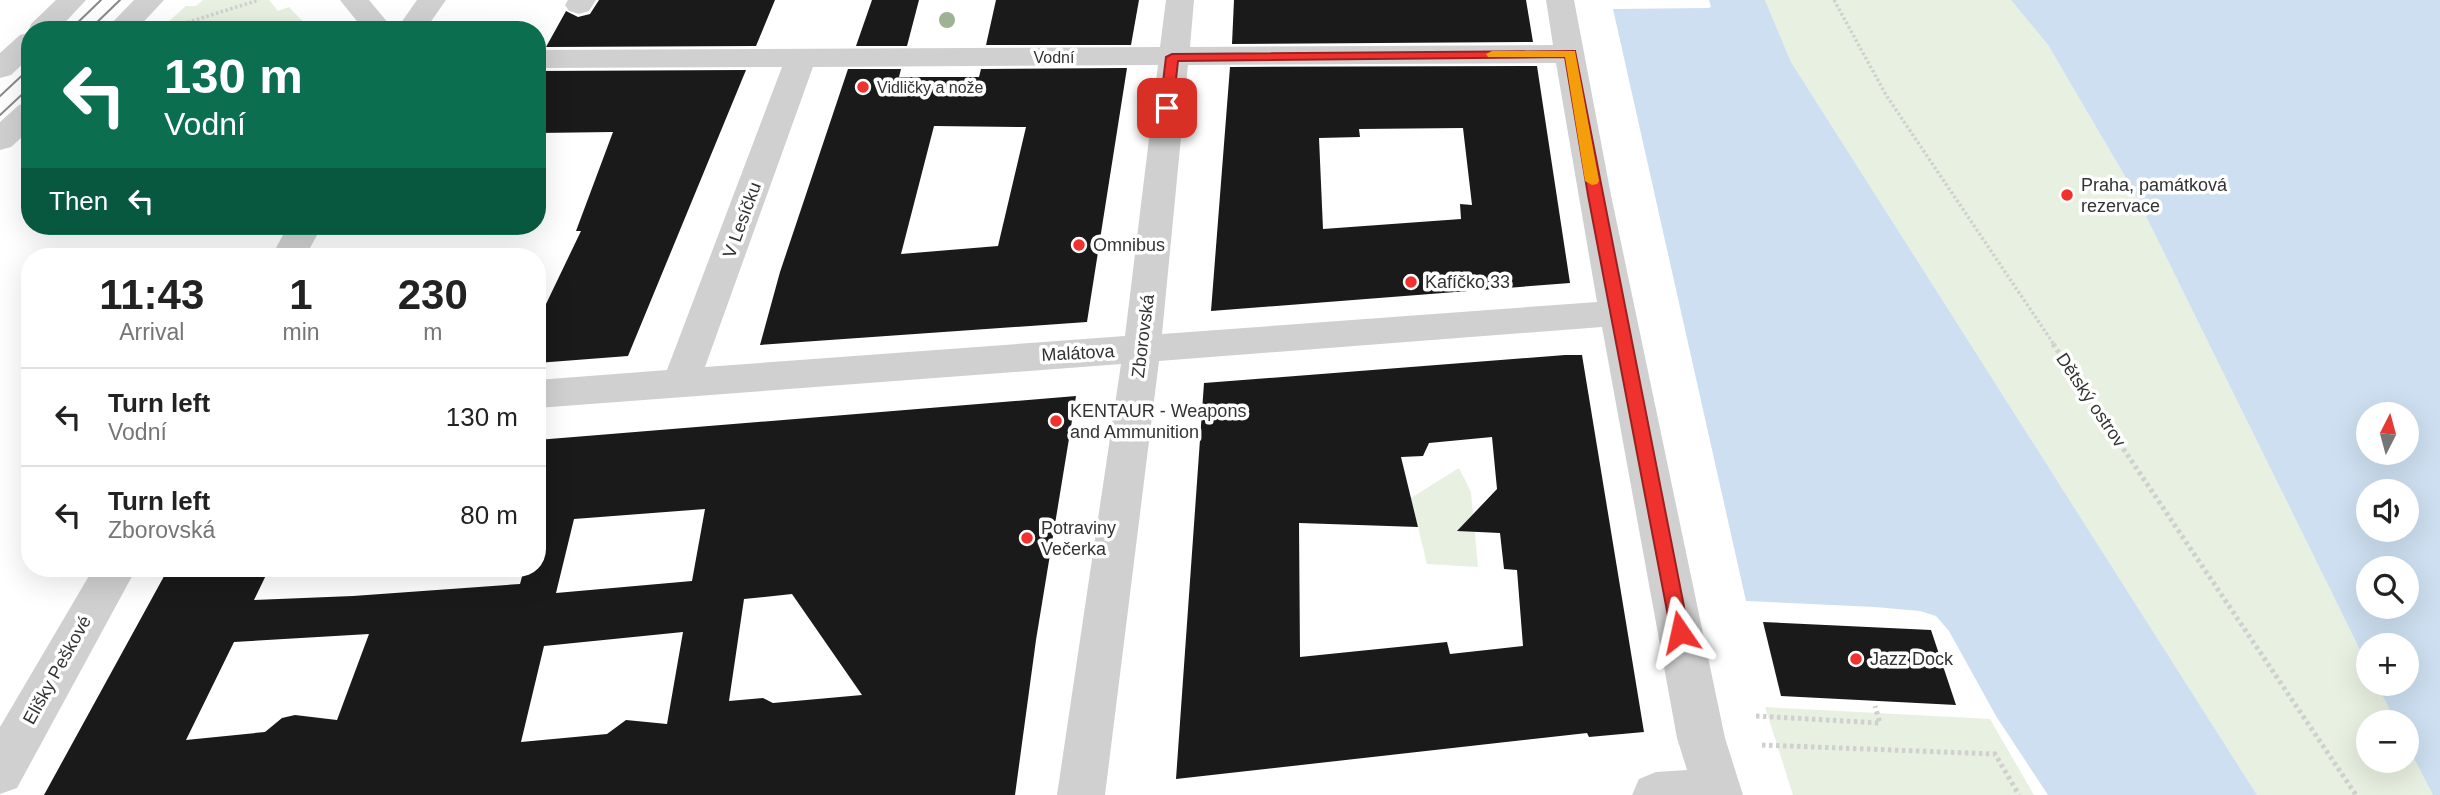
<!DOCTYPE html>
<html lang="en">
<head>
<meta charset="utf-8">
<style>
	:root { --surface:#fff; --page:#f6f6f6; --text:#222; --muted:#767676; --line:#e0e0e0 }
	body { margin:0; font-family:Arial,sans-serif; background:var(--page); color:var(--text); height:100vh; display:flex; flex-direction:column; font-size:26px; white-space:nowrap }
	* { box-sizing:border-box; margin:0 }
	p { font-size:23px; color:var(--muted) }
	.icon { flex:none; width:38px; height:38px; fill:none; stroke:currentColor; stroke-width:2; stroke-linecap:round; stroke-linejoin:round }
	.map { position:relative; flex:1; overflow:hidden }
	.panel { position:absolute; left:21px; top:248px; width:525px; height:329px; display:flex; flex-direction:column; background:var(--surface); border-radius:28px; box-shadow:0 7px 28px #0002 }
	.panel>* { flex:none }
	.banner { position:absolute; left:21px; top:21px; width:525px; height:214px; border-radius:28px; box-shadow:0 7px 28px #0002; background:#0b6e4f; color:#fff; overflow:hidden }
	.needle { width:46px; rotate:6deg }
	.buttons { position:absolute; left:2356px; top:402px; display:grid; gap:14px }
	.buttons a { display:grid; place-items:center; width:63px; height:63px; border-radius:50%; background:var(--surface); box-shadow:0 7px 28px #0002; font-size:35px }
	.pin { position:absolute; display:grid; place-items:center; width:60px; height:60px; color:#fff; margin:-30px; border-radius:14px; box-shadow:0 4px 10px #0006 }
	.me { position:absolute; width:77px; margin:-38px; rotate:349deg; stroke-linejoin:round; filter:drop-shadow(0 0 5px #0008) }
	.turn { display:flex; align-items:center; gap:24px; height:147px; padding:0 28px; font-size:32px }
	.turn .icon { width:91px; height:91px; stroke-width:2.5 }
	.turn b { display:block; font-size:49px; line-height:60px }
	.then { display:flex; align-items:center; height:66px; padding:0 28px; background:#0003; gap:14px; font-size:26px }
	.eta { display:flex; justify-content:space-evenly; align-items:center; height:119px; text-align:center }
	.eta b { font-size:42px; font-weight:700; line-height:49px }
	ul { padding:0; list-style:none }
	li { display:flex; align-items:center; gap:21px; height:98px; padding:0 28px; border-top:2px solid var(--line) }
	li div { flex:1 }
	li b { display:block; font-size:26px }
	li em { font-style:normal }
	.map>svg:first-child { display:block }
	.green { fill:#e8f0e1 }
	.water { fill:#cddff0; fill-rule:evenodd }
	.building { fill:#1a1a1a; fill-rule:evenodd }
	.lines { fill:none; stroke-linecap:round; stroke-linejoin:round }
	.path-far1 { stroke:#d0d0d0; stroke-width:3.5; stroke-dasharray:2.5 2.5; stroke-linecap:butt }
	.path { stroke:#d0d0d0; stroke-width:5; stroke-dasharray:3.5 3.5; stroke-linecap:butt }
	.minor { fill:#d0d0d0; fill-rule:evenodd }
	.tram { stroke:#888; stroke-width:2 }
	.tree { fill:#9fb294 }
	.route { fill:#f0322f; stroke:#9c201f; stroke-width:2 }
	.slow { fill:#f59e0b }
	.poi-dot { fill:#f0322f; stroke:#fff; stroke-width:2.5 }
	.labels { text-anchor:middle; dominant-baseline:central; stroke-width:7; stroke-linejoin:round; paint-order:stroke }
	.far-street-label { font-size:16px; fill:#333; stroke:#fff }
	.far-poi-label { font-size:16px; fill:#333; stroke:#fff; text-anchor:start }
	.poi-label { font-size:18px; fill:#333; stroke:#fff; text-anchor:start }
	.street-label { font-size:18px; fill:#333; stroke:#fff }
</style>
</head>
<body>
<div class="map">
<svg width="2440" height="795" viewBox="0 0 2440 795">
	<rect width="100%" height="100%" fill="#fff"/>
	<g class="green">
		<path d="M203 0H269L278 11 289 7 311 30H159L186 6H196Z"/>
		<path d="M1765 0H2011L2048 45 2133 190 2368 666V684H2377L2396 723H2368V761H2406V743L2433 795H2257L1791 62Z"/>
		<path d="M1459 468 1471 492 1478 567 1427 564 1411 498Z"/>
		<path d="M1765 707 1990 719 2034 795H1793Z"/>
	</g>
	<g class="water">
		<path d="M1709 0H1765L1791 62 2257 795H2048L1996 716 1949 631 1936 616 1920 611 1875 607 1746 601 1613 9 1708 8 1711 7Z"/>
		<path d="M2011 0H2440V795H2433L2406 743V723H2396L2377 684H2406V646H2368V666L2133 190 2048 45ZM2368 415H2406V453H2368ZM2368 492H2406V530H2368ZM2368 569H2406V607H2368Z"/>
	</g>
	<g class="building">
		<path d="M599 0H775L756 46 546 47 566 11 578 17 590 14Z"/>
		<path d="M872 0H919L907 46H856Z"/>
		<path d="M996 0H1139L1131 45H986Z"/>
		<path d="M1234 0H1526L1533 42 1232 44Z"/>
		<path d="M1537 66 1570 283 1211 311 1230 67ZM1463 128 1472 205 1460 204 1461 219 1323 229 1319 138 1360 137 1359 129Z"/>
		<path d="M1127 68 1087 322 760 345 780 272 848 69H901L899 77H979L981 69ZM934 126 1026 127 998 246 901 254Z"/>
		<path d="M746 70 628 356 537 363V304H546L581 231H576L613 132 537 133V71Z"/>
		<path d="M1565 355H1582L1644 732 1589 737 1587 733 1176 779 1204 383ZM1492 437 1497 489 1457 531 1500 533 1504 569 1517 570 1523 646 1450 654 1447 642 1300 657 1299 523 1418 527 1401 457 1423 456 1429 443Z"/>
		<path d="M1076 396 1036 640 1015 795H44L168 569H269L254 600 353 596 520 584 524 569H537V440ZM705 509 692 581 556 593 574 519ZM792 594 862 695 773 703 763 698 729 701 744 599ZM683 632 667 724 626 720 607 734 521 742 544 646ZM369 634 337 720 295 715 282 718 265 732 186 740 234 642Z"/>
		<path d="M1763 622 1931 630 1956 705 1781 696Z"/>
	</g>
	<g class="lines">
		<g class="path-far1">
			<path d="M1834 0 1886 95 2055 346"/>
			<path d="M173 27 259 0"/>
		</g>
		<g class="path">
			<path d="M2053 344 2356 795"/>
			<path d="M1756 716 1880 723 1875 706"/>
			<path d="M1762 745 1995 754 2019 795"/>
		</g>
		<g class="minor">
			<path d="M56 0H86L58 30H30V57L11 75 0 78V53L20 35 28 33 31 24Z"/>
			<path d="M134 0H164L136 30H105Z"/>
			<path d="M340 0H369L394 30H364Z"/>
			<path d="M417 0H446L425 30H396Z"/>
			<path d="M568 0H596L589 11 579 14 569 11 565 5Z"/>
			<path d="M1166 0H1194L1190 47 1553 45 1546 0H1574L1611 195 1725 738 1743 795H1632L1639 779 1656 772 1687 770 1677 738 1602 327 1159 361 1105 795H1057L1121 364 537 408V380L667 370 782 67 537 68V50L1160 47ZM1556 63 1597 302 1162 334 1188 65ZM1158 65 1125 336 705 367 813 67Z"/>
			<path d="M30 102V130L11 147 0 150V122L19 105Z"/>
			<path d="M288 226H322L305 257H271Z"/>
			<path d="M93 569H136L17 788 0 794V727Z"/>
		</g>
		<g class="tram">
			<path d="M70 30 101 0"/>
			<path d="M89 30 120 0"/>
			<path d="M0 96 30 68"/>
			<path d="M0 115 30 87"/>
		</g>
	</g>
	<circle class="tree" cx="947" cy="20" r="8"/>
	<path class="route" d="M1575 51 1689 632 1687 637H1674L1671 632 1588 195 1565 57 1178 61 1173 108 1167 112 1160 108 1166 57 1172 54Z"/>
	<path class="slow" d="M1492 51H1575L1599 181 1597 184 1592 185 1585 181 1565 57H1488L1486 54Z"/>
	<g class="poi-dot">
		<circle cx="863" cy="87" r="7"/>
		<circle cx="2067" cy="195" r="7"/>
		<circle cx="1079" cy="245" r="7"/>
		<circle cx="1411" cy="282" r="7"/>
		<circle cx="1056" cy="421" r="7"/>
		<circle cx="1027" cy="538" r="7"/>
		<circle cx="1856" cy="659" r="7"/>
	</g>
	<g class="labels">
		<g class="far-street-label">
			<text x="1054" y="57">Vodní</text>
		</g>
		<g class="far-poi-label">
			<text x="877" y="87">Vidličky a nože</text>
		</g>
		<g class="poi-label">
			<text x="2081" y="185">Praha, památková<tspan x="2081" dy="21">rezervace</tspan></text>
			<text x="1093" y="245">Omnibus</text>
			<text x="1425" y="282">Kafíčko 33</text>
			<text x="1070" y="411">KENTAUR - Weapons<tspan x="1070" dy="21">and Ammunition</tspan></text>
			<text x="1041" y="528">Potraviny<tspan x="1041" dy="21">Večerka</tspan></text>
			<text x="1870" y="659">Jazz Dock</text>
		</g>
		<g class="street-label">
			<text transform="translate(742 220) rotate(-70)">V Lesíčku</text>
			<text transform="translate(1143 336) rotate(-83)">Zborovská</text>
			<text transform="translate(1078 353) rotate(-3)">Malátova</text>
			<text transform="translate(2091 400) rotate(56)">Dětský ostrov</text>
			<text transform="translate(57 670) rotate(-61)">Elišky Peškové</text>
		</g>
	</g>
</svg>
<div class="buttons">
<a><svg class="needle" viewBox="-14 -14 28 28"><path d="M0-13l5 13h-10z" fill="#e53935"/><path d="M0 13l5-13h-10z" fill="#767676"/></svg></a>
<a><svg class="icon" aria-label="sound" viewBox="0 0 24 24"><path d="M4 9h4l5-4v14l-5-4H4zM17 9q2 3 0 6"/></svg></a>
<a><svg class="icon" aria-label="search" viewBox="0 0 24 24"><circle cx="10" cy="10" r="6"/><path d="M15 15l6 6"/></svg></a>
<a>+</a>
<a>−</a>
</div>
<div class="pin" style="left:1167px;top:108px;background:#d93025"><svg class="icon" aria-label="arrive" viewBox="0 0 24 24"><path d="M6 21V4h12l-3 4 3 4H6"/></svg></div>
<svg class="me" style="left:1680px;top:632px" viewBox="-20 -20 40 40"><path d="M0-17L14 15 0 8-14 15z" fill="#f0322f" stroke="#fff" stroke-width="4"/></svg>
<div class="banner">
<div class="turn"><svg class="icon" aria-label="left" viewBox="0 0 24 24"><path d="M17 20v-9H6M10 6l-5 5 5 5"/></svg><div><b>130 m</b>Vodní</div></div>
<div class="then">Then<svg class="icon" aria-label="left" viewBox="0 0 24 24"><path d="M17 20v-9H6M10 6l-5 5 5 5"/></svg></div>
</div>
<section class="panel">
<div class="eta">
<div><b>11:43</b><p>Arrival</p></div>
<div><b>1</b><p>min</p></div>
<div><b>230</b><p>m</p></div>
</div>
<ul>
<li><svg class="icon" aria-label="left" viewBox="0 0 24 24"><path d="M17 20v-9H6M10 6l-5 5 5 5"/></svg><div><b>Turn left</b><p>Vodní</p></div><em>130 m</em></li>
<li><svg class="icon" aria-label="left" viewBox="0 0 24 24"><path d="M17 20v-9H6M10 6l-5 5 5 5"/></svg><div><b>Turn left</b><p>Zborovská</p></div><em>80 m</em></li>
</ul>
</section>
</div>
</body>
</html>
